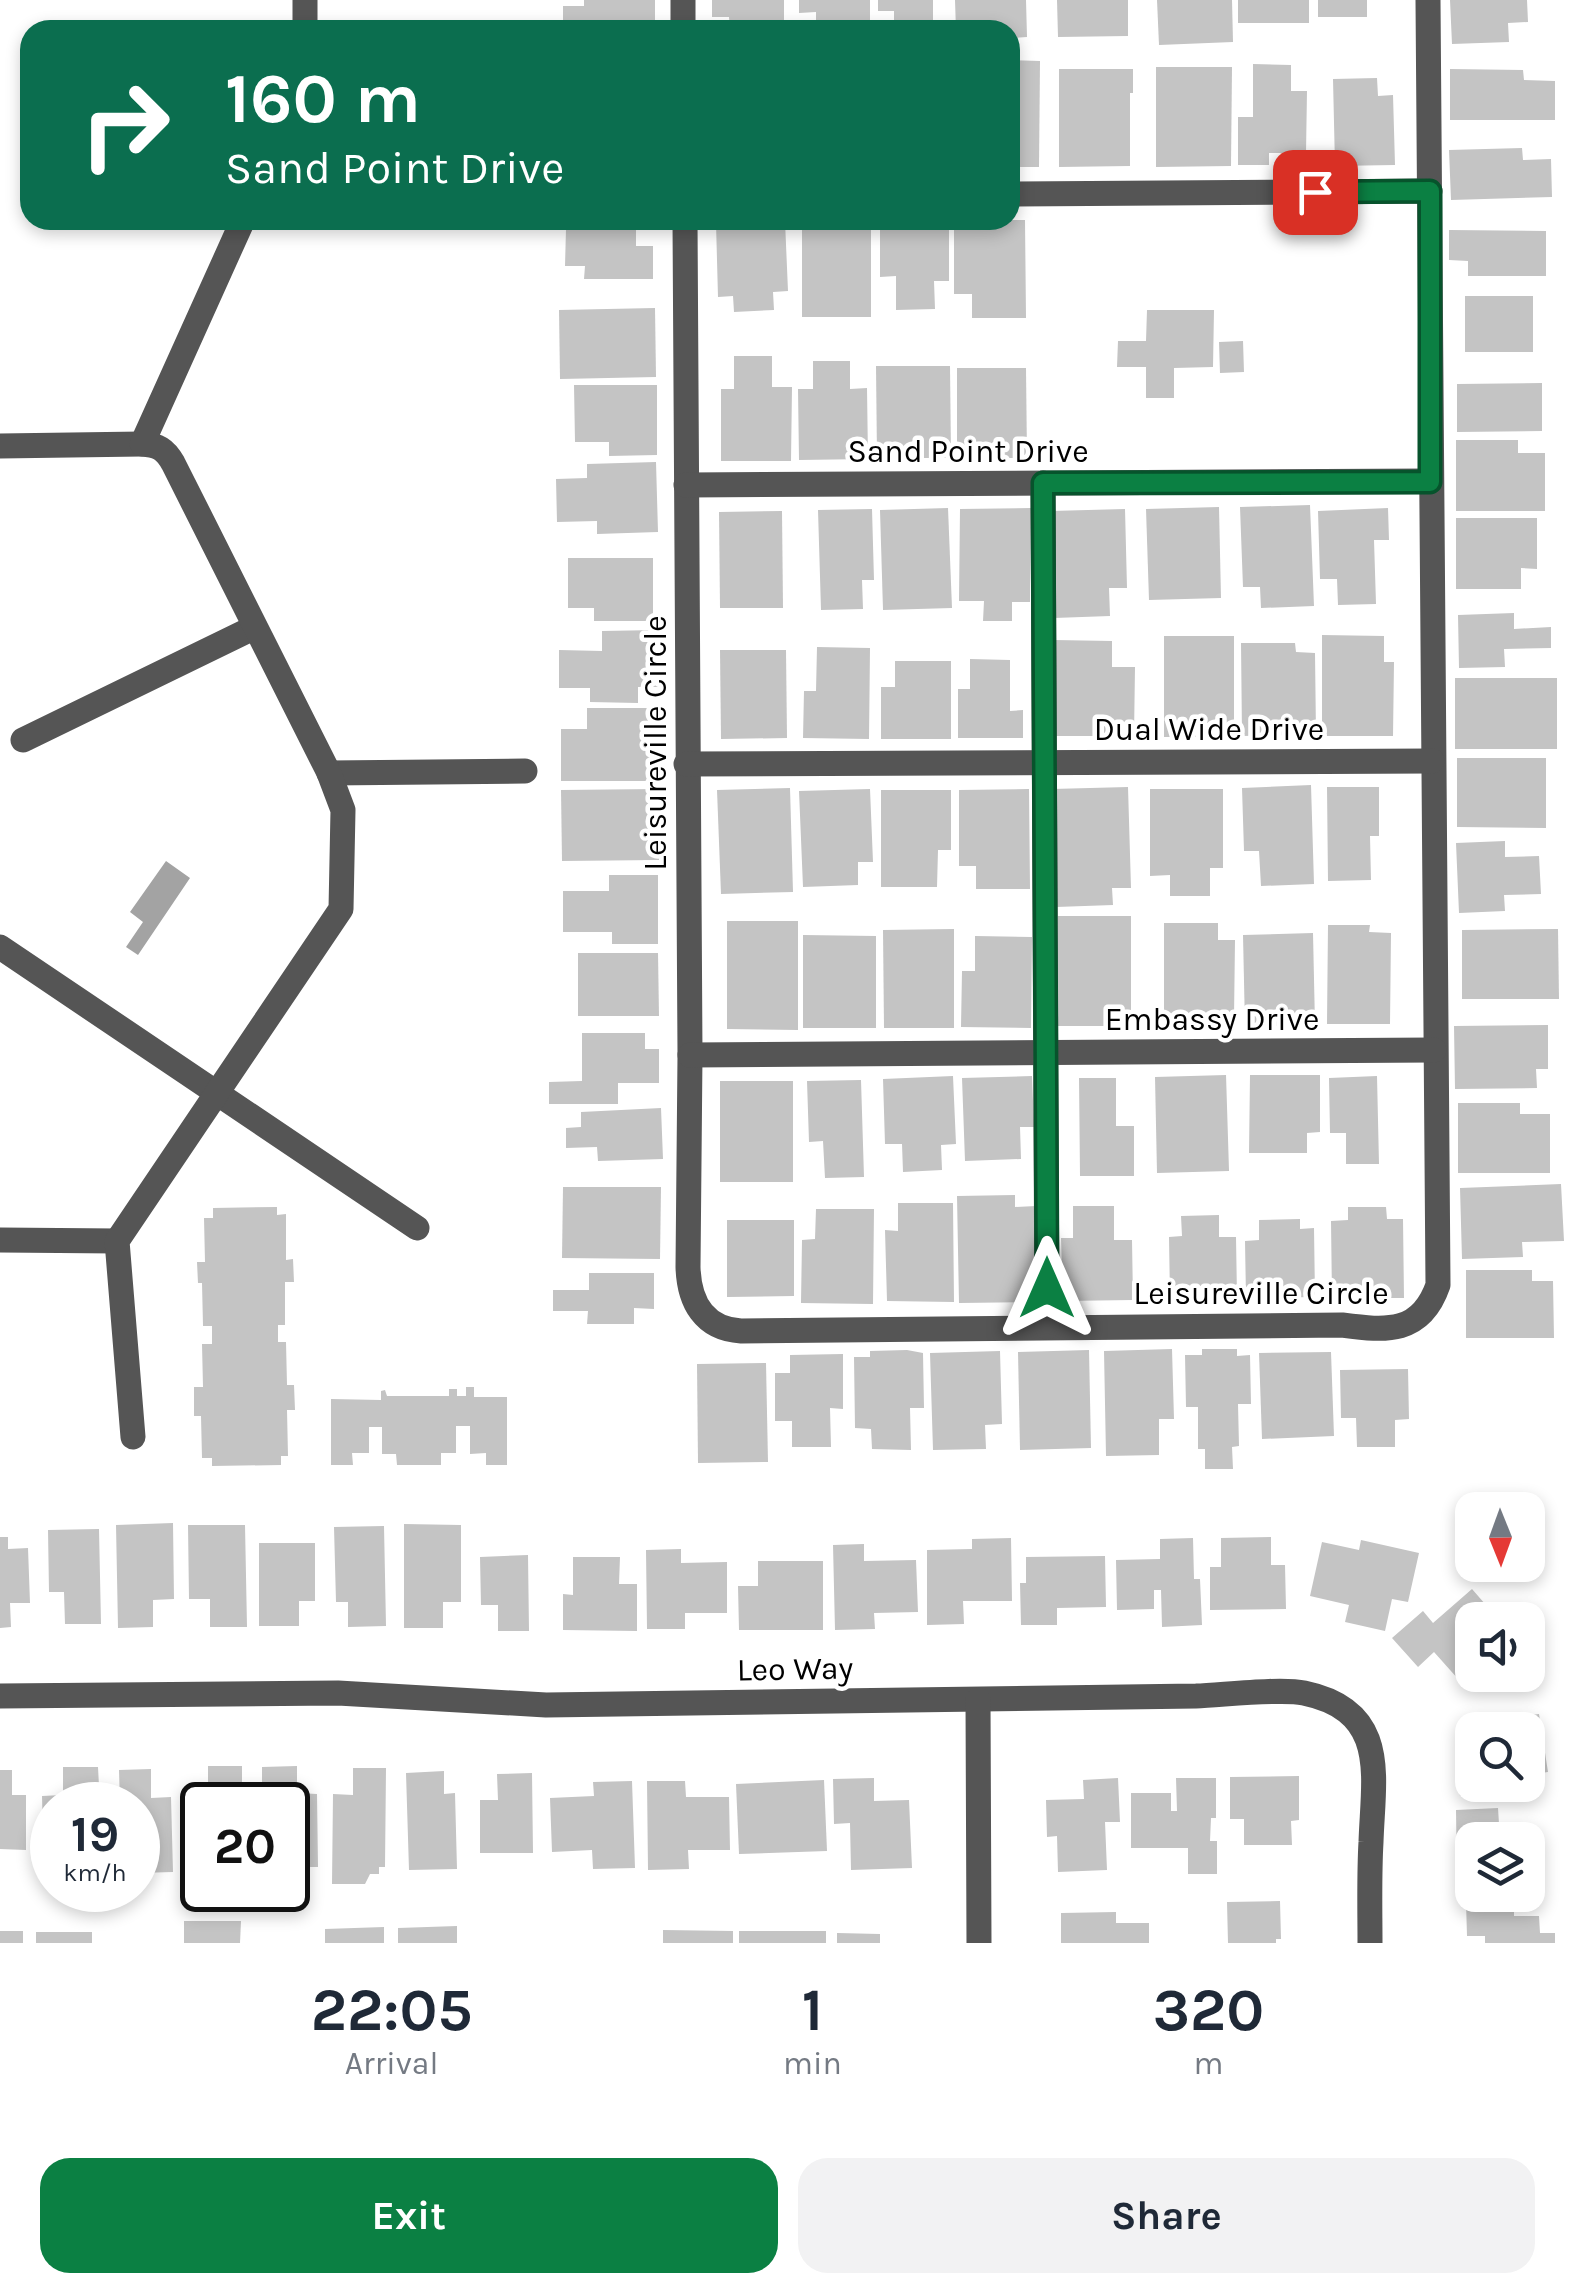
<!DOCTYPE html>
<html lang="en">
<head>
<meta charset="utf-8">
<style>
	:root { --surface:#fff; --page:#f2f2f3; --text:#1f2937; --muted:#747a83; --accent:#0b8043 }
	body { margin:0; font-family:Karla,sans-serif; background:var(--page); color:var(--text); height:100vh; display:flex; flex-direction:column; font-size:38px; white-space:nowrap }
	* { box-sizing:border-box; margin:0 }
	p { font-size:32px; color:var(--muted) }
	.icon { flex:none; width:55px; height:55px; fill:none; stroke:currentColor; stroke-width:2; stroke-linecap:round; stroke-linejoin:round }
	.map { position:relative; height:1943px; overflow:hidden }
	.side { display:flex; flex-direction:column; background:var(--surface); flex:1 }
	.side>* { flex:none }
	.banner { position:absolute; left:20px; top:20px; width:1000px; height:210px; border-radius:30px; box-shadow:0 5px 15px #0003; background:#0b6e4f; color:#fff; overflow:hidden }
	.needle { width:65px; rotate:179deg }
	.controls { position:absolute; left:1455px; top:1492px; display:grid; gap:20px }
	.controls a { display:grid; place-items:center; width:90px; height:90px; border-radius:20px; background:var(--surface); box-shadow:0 5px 15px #0003; font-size:50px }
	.speed { position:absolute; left:30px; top:1782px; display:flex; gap:20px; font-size:50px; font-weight:700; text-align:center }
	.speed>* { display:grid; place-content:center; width:130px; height:130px; border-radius:50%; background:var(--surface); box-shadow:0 5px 15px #0003; line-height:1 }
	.speed small { font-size:25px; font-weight:400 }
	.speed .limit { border:5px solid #111; border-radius:15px; background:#fff; color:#111 }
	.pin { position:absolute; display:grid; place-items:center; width:85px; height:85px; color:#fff; margin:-42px; border-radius:20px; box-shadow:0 5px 15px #0006 }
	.me { position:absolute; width:110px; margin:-55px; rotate:0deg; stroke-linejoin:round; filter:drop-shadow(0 0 8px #0008) }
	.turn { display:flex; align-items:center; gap:35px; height:210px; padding:0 40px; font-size:45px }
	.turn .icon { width:130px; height:130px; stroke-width:2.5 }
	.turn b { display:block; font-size:70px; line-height:85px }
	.eta { display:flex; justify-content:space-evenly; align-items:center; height:170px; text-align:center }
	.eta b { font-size:60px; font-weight:700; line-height:70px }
	.action { display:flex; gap:20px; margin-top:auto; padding:20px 40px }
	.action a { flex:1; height:115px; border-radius:30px; background:var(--accent); color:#fff; font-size:40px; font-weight:700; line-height:115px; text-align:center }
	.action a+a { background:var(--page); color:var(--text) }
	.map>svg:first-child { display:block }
	.water { fill:#a3a3a3 }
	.building { fill:#c4c4c4 }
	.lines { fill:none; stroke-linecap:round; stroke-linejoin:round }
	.minor { stroke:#555; stroke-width:25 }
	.route-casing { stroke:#07532c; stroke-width:25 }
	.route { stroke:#0b8043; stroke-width:18 }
	.labels { text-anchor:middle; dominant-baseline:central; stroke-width:9; stroke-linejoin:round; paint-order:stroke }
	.street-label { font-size:32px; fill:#000; stroke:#fff }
</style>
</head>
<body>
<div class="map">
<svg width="1575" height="1943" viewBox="0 0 1575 1943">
	<rect width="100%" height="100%" fill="#fff"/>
	<path class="water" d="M166 861 190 878 138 955 126 947 143 922 130 912Z"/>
	<g class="building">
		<path d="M584 0H655V30H563V6H584Z"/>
		<path d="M712 0H784V30H730L729 17H712Z"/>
		<path d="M799 0H870V24H816V12L799 13Z"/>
		<path d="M878 0H933V30H894V11H878Z"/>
		<path d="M955 0H1026L1027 37 1010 38V30H956Z"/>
		<path d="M1057 0H1128V36L1058 37Z"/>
		<path d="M1157 0H1232L1233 42 1159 45Z"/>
		<rect x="1238" y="0" width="71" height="23"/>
		<rect x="1318" y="0" width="49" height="17"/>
		<path d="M1450 0H1527L1528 22 1508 23 1509 42 1452 44Z"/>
		<path d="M1010 60 1040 61 1039 167H1010Z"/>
		<path d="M1253 64 1291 65V91H1307L1306 153H1269V165H1238V117H1253Z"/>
		<path d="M1156 67H1232L1231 166 1156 167Z"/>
		<path d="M1059 69H1133V93H1130V166L1059 167Z"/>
		<path d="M1450 69 1523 70 1524 80 1555 81V120H1450Z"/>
		<path d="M1377 78 1378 96 1393 95 1395 165 1335 166 1333 79Z"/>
		<path d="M1522 148 1523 160 1551 159 1552 197 1451 200 1449 150Z"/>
		<rect x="802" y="220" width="69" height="97"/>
		<path d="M880 220H949V281H934L935 309 896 310V276L880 277Z"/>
		<path d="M954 220H1025L1026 318H972V294H954Z"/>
		<path d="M785 221 788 291 773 292 774 310 734 312 733 296 718 297 716 223Z"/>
		<path d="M566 229H636V246H653V279H584L585 266H565Z"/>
		<path d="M1449 230 1546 231V276H1468V261L1449 260Z"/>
		<rect x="1465" y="296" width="68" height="56"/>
		<path d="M655 308 656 377 560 379 559 310Z"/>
		<path d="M1147 310H1214L1213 367 1174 368V398H1146V367H1117L1118 341H1146Z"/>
		<path d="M1243 341 1244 372 1220 373 1219 342Z"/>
		<path d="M734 356H772V387H792L791 461H721V389H734Z"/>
		<path d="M813 361H850V389L867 388 868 459 799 460 798 389H813Z"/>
		<path d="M876 366H950L951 458H877Z"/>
		<path d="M957 368H1026L1027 458H957Z"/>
		<path d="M1542 383V431L1457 432V384Z"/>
		<path d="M574 385H657V455L609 456V442H575Z"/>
		<path d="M1456 440H1518V453H1545V511H1456Z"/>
		<path d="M656 462 658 532 597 534V521L557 522 556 479 587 478V464Z"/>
		<path d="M1310 505 1314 606 1261 608 1260 587H1243L1240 507Z"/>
		<path d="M1219 507 1221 598 1149 600 1146 509Z"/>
		<path d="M948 508 952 608 883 610 880 510Z"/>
		<path d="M1031 508 1030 602H1012V621H983L984 601H959L960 509Z"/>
		<path d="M1388 508 1389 540H1374L1376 604 1338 605 1337 579H1320L1318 511Z"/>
		<path d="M872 509 874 580H862L863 609 821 610 818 510Z"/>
		<path d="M1125 509 1127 588H1109L1110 616 1054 618 1051 511Z"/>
		<path d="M782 511 783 608H720L719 512Z"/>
		<path d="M1456 518H1537V569L1521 568V589H1456Z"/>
		<path d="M568 558H653V621H594V608H568Z"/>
		<path d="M1514 613V629L1551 627V648L1504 649 1505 667 1459 668 1458 615Z"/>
		<path d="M658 630V687H638V703L590 702V688H559V650L602 651V631Z"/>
		<path d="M1322 635 1384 636V662H1394L1393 736H1322Z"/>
		<rect x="1164" y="636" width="70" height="101"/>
		<path d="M1054 640 1112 641V667H1135L1134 736H1053Z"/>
		<path d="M1241 643H1295L1296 652 1315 653 1316 735 1242 736Z"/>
		<path d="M817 647 870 648 869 739 803 738 804 691H816Z"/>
		<path d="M720 650H786L787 738 721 739Z"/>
		<path d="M970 659 1010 660V711L1023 710V738H958V689H970Z"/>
		<path d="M895 661H951V739H881V687H895Z"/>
		<rect x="1455" y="678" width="102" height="71"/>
		<path d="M587 708H658L659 781H561V729H587Z"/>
		<path d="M1457 758H1546V828L1457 827Z"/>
		<path d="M1311 785 1314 884 1261 886 1259 851H1244L1242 788Z"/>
		<path d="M1128 787 1131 888H1112L1113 905 1056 907 1052 789Z"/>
		<path d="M1327 787H1379V836H1370L1371 880 1328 881Z"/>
		<path d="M790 788 793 892 721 894 717 790Z"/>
		<path d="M658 789 659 860 562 861 561 790Z"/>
		<path d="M870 789 873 862H858V885L803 887 799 791Z"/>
		<path d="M1029 789 1030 889H976V866H959V790Z"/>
		<path d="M1150 789H1223V868H1210V896H1170V875L1150 876Z"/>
		<path d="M881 790H951V850H938L937 887H881Z"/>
		<path d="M1505 841V857L1539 856 1541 894 1504 895 1505 911 1459 913 1456 843Z"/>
		<path d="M609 875H658V944H612V932H563V891H609Z"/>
		<rect x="1058" y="916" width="73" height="110"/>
		<path d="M727 921H798V1030L727 1029Z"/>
		<path d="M1164 923H1218V940H1235L1234 1019H1164Z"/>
		<path d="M1328 925H1370L1369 932 1391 933 1390 1024H1327Z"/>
		<path d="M954 929V1028H884L883 930Z"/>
		<path d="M1558 929 1559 999H1462V930Z"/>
		<path d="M1313 933 1315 1025 1245 1027 1243 935Z"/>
		<path d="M803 935 876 936V1028H803Z"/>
		<path d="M975 936 1032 937 1031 1028 961 1027 962 971H975Z"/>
		<path d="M578 953H658L659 1016H578Z"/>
		<path d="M1548 1025V1069H1536L1537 1088 1455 1089 1454 1026Z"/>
		<path d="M582 1033H645V1049H659V1083H618V1104H549V1082L582 1081Z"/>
		<path d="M1226 1075 1229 1171 1157 1173 1155 1077Z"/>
		<path d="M1250 1075H1320V1132L1307 1133V1153H1249Z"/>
		<path d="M953 1076 956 1144 941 1145 942 1170 903 1172 902 1144H885L883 1079Z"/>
		<path d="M1032 1076 1034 1127H1020L1021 1159 965 1161 962 1078Z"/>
		<path d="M1377 1076 1379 1164H1346V1133H1330L1329 1078Z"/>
		<path d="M1079 1078H1116V1126H1134V1176H1080Z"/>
		<path d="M861 1080 864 1177 825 1178 823 1141 809 1142 807 1081Z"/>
		<rect x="720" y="1081" width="73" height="101"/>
		<path d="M1458 1103H1520V1114H1550V1173H1458Z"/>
		<path d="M661 1108 663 1159 598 1161 597 1147 566 1148V1128L581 1127V1112Z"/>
		<path d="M1561 1184 1564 1241 1522 1242 1523 1257 1462 1259 1460 1188Z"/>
		<path d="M563 1187H661L660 1259 562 1258Z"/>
		<path d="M1015 1195V1207L1036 1206 1037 1302 959 1303 957 1196Z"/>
		<path d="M898 1203H953L954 1302 887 1301 885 1230 898 1231Z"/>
		<path d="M1073 1206H1114V1240H1132L1133 1300 1063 1301 1061 1238H1073Z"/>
		<path d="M277 1207V1215L286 1214V1260L293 1259 294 1282H285V1325H278V1342H286L287 1385H294L295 1410H287L288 1456H281V1465L212 1466V1458H202L201 1416H194V1387H203L202 1344H212V1326H203L202 1283H198L197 1262H205L204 1218H213V1208Z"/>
		<path d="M1348 1207H1386L1387 1219H1403L1404 1298H1332L1331 1221 1348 1220Z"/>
		<path d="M816 1209H874L873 1304 801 1303 802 1240 815 1239Z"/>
		<path d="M1219 1215V1237H1236L1237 1297 1170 1299 1169 1237 1182 1236 1181 1216Z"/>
		<path d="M1300 1219V1229L1314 1228 1315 1297 1246 1298 1245 1241 1259 1240V1220Z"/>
		<path d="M727 1220H794V1296L727 1297Z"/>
		<path d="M1466 1270H1532V1281H1553L1554 1338H1466Z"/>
		<path d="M589 1273H654V1309L634 1308V1324H587L588 1311H553V1290H589Z"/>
		<path d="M1172 1349 1174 1419H1159V1455L1106 1456 1104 1351Z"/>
		<path d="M1202 1349H1237V1356L1250 1355 1251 1404H1238L1239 1446 1232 1447 1233 1469H1205V1449H1198V1407H1186L1185 1355H1202Z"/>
		<path d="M907 1350 923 1353 924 1408H910L911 1450 872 1449 871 1429 855 1428 854 1357H870V1351Z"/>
		<path d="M1089 1350 1091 1448 1020 1450 1018 1352Z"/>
		<path d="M1000 1351 1002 1424 985 1425 986 1449 933 1450 930 1353Z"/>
		<path d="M1331 1352 1334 1436 1262 1439 1259 1353Z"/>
		<path d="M843 1354V1409L830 1408 831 1447H792V1421H775V1373H790V1355Z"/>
		<path d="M766 1363 768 1462 698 1463 697 1364Z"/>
		<path d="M1408 1369 1409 1419 1395 1420V1447H1357L1356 1418H1341L1340 1370Z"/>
		<path d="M466 1387H474V1397H507V1465H486V1453L470 1454V1426H456V1453H441V1465H397L396 1454H382V1427H369V1453H352L353 1465H331V1399L381 1400V1391L385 1390 387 1396H449V1389H457V1396H466Z"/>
		<path d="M173 1523 174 1599 153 1600V1627L118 1628 116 1525Z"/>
		<path d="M404 1524 461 1525V1602H443V1628H404Z"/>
		<path d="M188 1525H245L247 1627H210V1599H189Z"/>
		<path d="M384 1526 386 1626 348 1627V1602H336L334 1527Z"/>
		<path d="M99 1529 101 1624H65L64 1592H49L48 1530Z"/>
		<path d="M0 1537H8V1549L28 1548 30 1603H10L11 1627 0 1628Z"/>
		<path d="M1271 1537V1565H1285L1286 1609 1210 1610V1567H1221V1538Z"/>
		<path d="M1011 1538 1012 1601H963L964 1624 927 1625V1550L972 1549V1539Z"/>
		<path d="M1193 1538 1194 1579H1200L1202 1625 1162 1627 1161 1590H1154V1609L1117 1610 1116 1560 1160 1559V1539Z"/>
		<path d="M1361 1540 1419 1553 1408 1602 1392 1599 1385 1631 1345 1622 1349 1605 1310 1596 1322 1542 1359 1550Z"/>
		<path d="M259 1543H315V1601H299V1626H259Z"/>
		<path d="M864 1544V1561L916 1560 918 1612 874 1613 875 1629 835 1630 833 1545Z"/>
		<path d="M681 1549V1563L727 1562V1613H685V1629H647L646 1550Z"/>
		<path d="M528 1555 529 1631H498V1605H481L480 1557Z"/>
		<path d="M1105 1556 1106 1607 1057 1608V1625H1021L1020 1583H1026V1557Z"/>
		<path d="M573 1557H620L619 1584H637V1631L563 1630V1594L573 1595Z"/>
		<path d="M758 1561H823V1630H739L738 1586H758Z"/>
		<path d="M1472 1589 1499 1620H1472V1668L1459 1680 1434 1652 1418 1667 1392 1638 1423 1611 1433 1623Z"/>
		<path d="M1539 1714 1548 1772 1528 1775V1730H1472L1470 1740 1468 1724Z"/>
		<path d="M1472 1759V1785H1503L1504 1789 1460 1796 1455 1762Z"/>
		<path d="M208 1766H242V1805H202V1845L191 1846V1792H208Z"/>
		<path d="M297 1766V1793L317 1794 318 1867H288V1805H262V1767Z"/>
		<path d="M63 1767H98L100 1805H52V1872H44L42 1796 63 1795Z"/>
		<path d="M353 1768H386L385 1867H379V1874H370L365 1884H332L333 1794 353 1795Z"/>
		<path d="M151 1769V1798L171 1797 173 1872 138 1873V1805H120L119 1770Z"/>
		<path d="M0 1770H12V1795H26V1850L0 1849Z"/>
		<path d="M444 1771V1794L455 1793 457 1869 409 1870 406 1773Z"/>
		<path d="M532 1773 533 1853H480V1800H498L497 1774Z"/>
		<path d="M1299 1776V1820L1291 1821 1292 1845H1244V1819H1230V1777Z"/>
		<path d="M874 1778V1801L909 1800 912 1868 851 1870 850 1823 834 1824 833 1779Z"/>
		<path d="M1118 1778 1120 1822H1105L1107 1870 1058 1872 1057 1836 1047 1837 1046 1800 1084 1799 1083 1780Z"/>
		<path d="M1176 1778H1216V1818H1211L1210 1841H1217V1874H1188V1848H1131V1793H1171V1811H1177Z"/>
		<path d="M824 1780 827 1851 739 1854 736 1784Z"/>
		<path d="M632 1781 635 1868 593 1869 592 1850 552 1852 550 1798 594 1796 593 1782Z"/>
		<path d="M647 1781H685L686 1797H729L730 1850H688L689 1869 648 1870Z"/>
		<path d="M1498 1808 1499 1824H1528V1840H1472V1883H1457L1456 1810Z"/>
		<path d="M1280 1901 1281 1939H1276V1943H1228L1227 1902Z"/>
		<path d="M1514 1901V1916H1539L1540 1933H1555V1943H1485V1936H1467L1466 1902Z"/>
		<path d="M1116 1912V1923H1149V1943H1061V1913Z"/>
		<path d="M184 1921H241L240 1943H184Z"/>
		<path d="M457 1926V1943H398V1928Z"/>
		<path d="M384 1927V1943H325V1929Z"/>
		<path d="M663 1930 733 1931V1943H663Z"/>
		<rect x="0" y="1931" width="23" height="12"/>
		<rect x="739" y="1931" width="87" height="12"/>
		<rect x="36" y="1932" width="56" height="11"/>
		<path d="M837 1933 880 1934V1943H837Z"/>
	</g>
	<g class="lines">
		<g class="minor">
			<path d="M305 0V30"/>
			<path d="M683 0V30"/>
			<path d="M1010 194 1430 191"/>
			<path d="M685 220 690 1055 688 1267C689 1302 704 1329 741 1331L1342 1325C1387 1331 1421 1334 1438 1285L1428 0"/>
			<path d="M0 446 142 444"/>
			<path d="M1043 483 1047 1327"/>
			<path d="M686 485 1431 481"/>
			<path d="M23 740 253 628"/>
			<path d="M686 764 1432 761"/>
			<path d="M329 773 525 771"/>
			<path d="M0 947 417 1228"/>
			<path d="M690 1055 1434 1050"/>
			<path d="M0 1240 117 1241"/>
			<path d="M133 1437 117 1241 341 909 343 810 329 773 173 463C165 449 158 445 142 444L243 220"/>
			<path d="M0 1696 338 1693 546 1705 1196 1696C1223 1695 1281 1688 1304 1693 1390 1711 1373 1777 1371 1842 1369 1876 1370 1909 1370 1943"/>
			<path d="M978 1700 979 1943"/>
		</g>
	</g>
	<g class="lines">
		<g class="route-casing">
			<path id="route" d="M1047 1288 1043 483 1430 482V191L1315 192"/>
		</g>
		<use href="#route" class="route"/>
	</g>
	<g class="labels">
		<g class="street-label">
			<text x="968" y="451">Sand Point Drive</text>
			<text x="1209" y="729">Dual Wide Drive</text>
			<text transform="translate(655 743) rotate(-90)">Leisureville Circle</text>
			<text x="1212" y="1019">Embassy Drive</text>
			<text x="1261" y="1293">Leisureville Circle</text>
			<text transform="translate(795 1669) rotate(-1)">Leo Way</text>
		</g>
	</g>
</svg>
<div class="controls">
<a><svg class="needle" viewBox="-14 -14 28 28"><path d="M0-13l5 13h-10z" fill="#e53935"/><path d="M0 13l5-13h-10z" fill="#747a83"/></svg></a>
<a><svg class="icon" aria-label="sound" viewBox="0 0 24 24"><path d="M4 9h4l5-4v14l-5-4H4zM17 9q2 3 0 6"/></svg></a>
<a><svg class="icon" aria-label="search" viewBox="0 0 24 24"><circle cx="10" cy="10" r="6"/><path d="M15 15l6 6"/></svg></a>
<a><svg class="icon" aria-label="layers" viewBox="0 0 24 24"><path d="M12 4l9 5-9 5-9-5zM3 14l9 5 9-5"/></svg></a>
</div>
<div class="speed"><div>19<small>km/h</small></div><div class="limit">20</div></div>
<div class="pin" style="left:1315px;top:192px;background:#d93025"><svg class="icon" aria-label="arrive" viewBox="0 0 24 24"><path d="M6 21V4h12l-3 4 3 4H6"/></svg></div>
<svg class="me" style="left:1047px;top:1288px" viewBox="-20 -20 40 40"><path d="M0-17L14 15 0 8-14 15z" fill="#0b8043" stroke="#fff" stroke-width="4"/></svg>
<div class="banner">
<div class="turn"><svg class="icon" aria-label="right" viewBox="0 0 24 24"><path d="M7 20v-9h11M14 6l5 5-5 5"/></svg><div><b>160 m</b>Sand Point Drive</div></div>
</div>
</div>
<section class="side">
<div class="eta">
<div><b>22:05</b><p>Arrival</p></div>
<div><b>1</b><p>min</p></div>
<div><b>320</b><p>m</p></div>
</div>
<div class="action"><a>Exit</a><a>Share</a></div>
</section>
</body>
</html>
